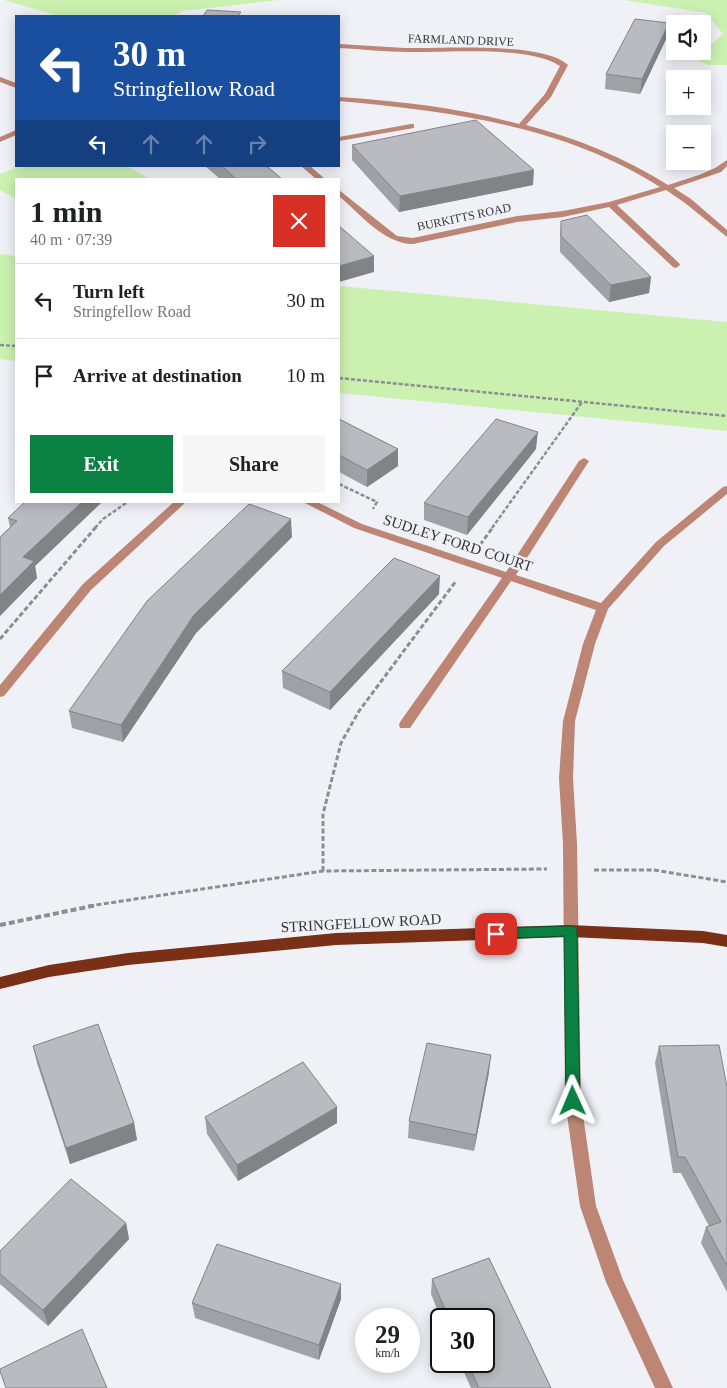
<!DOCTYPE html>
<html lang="en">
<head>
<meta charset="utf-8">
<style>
	:root { --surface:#fff; --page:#f6f6f6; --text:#202124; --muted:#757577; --line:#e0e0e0; --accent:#0b8043 }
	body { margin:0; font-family:Georgia,serif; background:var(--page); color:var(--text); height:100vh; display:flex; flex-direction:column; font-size:19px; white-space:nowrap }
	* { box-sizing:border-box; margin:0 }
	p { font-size:16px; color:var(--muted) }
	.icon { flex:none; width:28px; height:28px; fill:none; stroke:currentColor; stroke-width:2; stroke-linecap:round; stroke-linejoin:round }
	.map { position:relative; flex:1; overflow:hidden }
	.panel { position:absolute; left:15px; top:178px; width:325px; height:325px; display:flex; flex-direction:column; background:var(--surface); border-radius:0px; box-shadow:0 2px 12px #0003 }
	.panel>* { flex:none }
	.hud { position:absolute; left:15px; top:15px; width:325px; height:152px; border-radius:0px; box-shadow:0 2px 12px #0003; background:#1a4fa0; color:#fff; overflow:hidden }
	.buttons { position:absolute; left:666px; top:15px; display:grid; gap:10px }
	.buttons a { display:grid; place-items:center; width:45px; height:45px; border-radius:0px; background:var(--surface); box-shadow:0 2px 12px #0003; font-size:25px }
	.speed { position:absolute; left:355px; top:1308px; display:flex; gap:10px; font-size:25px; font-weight:700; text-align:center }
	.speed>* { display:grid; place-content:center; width:65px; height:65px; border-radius:50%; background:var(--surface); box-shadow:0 2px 12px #0003; line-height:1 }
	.speed small { font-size:12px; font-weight:400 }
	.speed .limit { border:2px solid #111; border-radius:8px; background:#fff; color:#111 }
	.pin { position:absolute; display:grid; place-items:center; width:42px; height:42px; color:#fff; margin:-21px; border-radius:10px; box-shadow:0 2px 8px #0006 }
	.me { position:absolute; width:55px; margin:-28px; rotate:359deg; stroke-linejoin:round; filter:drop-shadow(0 0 4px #0008) }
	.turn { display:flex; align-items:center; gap:18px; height:105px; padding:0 15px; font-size:22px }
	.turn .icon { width:65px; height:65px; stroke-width:2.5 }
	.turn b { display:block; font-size:35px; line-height:42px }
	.lanes { display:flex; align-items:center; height:48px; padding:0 15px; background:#0003; justify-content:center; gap:25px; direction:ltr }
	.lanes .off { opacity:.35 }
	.round { display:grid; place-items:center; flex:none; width:52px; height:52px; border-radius:0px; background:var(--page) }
	.headline { display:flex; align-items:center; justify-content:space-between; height:85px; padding:0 15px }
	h1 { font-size:30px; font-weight:600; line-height:38px }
	.cta { display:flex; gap:10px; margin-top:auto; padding:10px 15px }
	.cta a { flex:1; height:58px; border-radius:0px; background:var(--accent); color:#fff; font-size:20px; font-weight:600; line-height:58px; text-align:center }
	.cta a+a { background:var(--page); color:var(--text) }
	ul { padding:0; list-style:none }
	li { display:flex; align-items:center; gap:15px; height:75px; padding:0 15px; border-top:1px solid var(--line) }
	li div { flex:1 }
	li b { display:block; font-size:19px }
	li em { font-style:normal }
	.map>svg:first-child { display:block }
	.green { fill:#cbf1b0 }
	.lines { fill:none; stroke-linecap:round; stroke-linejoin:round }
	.path-far2 { stroke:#8d8e92; stroke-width:2.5; stroke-dasharray:4 2; stroke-linecap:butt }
	.path-far1 { stroke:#8d8e92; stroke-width:3; stroke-dasharray:5 2.5; stroke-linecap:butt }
	.path { stroke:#8d8e92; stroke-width:4; stroke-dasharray:6 3; stroke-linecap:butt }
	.minor { fill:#bc8574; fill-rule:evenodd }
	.major { fill:#7a2f17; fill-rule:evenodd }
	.wall { fill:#a0a1a6 }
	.shaded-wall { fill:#828387 }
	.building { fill:#babbc1; stroke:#828387 }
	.route { fill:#0b8043; stroke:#07532c }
	.labels { text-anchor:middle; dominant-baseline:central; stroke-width:5; stroke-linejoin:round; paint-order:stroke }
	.far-street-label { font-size:12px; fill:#343537; stroke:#f0f1f7 }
	.street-label { font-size:15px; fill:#343537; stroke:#f0f1f7 }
</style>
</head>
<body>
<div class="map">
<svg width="727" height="1388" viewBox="0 0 727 1388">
	<rect width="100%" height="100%" fill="#f0f1f7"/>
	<g class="green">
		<path d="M4 0H279L183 11 173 16H58Z"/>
		<path d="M624 0H727V65H708L695 59 723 34 706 13Z"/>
		<path d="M20 166H127L149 178 16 179V199L0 190V174Z"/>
		<path d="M0 254 16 256V361L0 359Z"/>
		<path d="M339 286 727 322V431L339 393Z"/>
	</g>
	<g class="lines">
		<g class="path-far2">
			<path d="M0 345 16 346"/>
			<path d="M339 378 727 416"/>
			<path d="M339 484 377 502 373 509"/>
			<path d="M95 528 103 519 129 501"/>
			<path d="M492 528 582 402"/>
		</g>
		<g class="path-far1">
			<path d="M480 545 493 527"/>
			<path d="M0 639 96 527"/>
			<path d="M594 870H654L727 882"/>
			<path d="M323 871V814L341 743 359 711 456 581"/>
			<path d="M89 906 323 871 547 869"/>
		</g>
		<path class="path" d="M0 925 97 905"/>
		<g class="minor">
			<path d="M339 44C361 45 383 47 405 48 441 49 542 41 568 65L551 97 526 125C576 138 624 157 668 185L699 175 715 168 727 160V166L721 172 674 188 691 199 727 230V237L685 203 666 190 617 205 679 263 680 265 676 268 673 267 609 207 563 217 517 222 413 244C384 244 360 214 339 196V190L397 236 413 238 517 216 563 211 609 202 660 187C564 126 450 111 339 101V97C400 101 460 108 519 124L545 94 560 66C529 45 447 53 408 52 385 52 362 49 339 48Z"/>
			<path d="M0 77 16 83V88L0 82Z"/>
			<path d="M411 124H414V128L339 141V137Z"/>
			<path d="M16 130V135L0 142V137Z"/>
			<path d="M301 166H310L325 179H316Z"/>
			<path d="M584 458 589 461 516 575 601 603 656 542 723 487 727 486V494L664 546 608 609 595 644 575 721 573 778 577 844 581 1101 596 1206 623 1280 673 1388H655L606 1282 580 1206 565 1101 563 844 559 778 563 721 583 644 596 610 511 581 410 728H400L399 725 400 722 502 578 354 528 301 501H315L362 524 506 572 579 461Z"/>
			<path d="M175 501H187L91 590 4 696 0 697V685L83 584Z"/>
		</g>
		<path class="major" d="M570 925 703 931 727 935V947L703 943 570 937 336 945 128 965 49 977 0 989V977L49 965 128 953 336 933Z"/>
	</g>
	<g class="wall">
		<path d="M669 23 667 37 640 94 605 89 606 74Z"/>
		<path d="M352 145 533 185 399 212 352 160Z"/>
		<path d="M205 166H265L282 179H220Z"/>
		<path d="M561 221 651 277 649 293 609 302 560 252V236Z"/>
		<path d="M339 419 398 449V466L367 487 339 472Z"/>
		<path d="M536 449 467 535 424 520V503Z"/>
		<path d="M26 501H103L35 566 37 578 0 616V537L10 527 8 518Z"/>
		<path d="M292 537 196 633 123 742 72 728 69 711Z"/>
		<path d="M439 594 330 710 283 688 282 671Z"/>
		<path d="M33 1046 134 1123 137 1140 70 1164 37 1063Z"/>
		<path d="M659 1046 727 1087V1292L701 1243 706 1227 709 1226 681 1173H673L655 1063Z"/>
		<path d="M489 1072 474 1151 408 1138 409 1121Z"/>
		<path d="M205 1117 337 1123 238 1181 207 1134Z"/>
		<path d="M126 1223 129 1239 48 1326 0 1284V1251Z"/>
		<path d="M489 1258 551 1388H471L459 1361H484V1319H441L431 1294 432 1279Z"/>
		<path d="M341 1284V1299L319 1360 195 1318 192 1303Z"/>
	</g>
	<g class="shaded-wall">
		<path d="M669 23 667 37 640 94 642 79Z"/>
		<path d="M534 170 533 185 399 212 400 196Z"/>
		<path d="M374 256V272L339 282V266Z"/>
		<path d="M651 277 649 293 609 302 611 285Z"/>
		<path d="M538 432 536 449 467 535 468 517Z"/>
		<path d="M398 449V466L367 487V470Z"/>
		<path d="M83 501H103L35 566 37 578 0 616V595L23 557Z"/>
		<path d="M291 519 292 537 196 633 123 742 121 725 194 615Z"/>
		<path d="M440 576 439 594 330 710V692Z"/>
		<path d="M491 1055 489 1072 474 1151 476 1135Z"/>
		<path d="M337 1107V1123L238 1181 237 1165Z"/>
		<path d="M134 1123 137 1140 70 1164 66 1148Z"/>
		<path d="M126 1223 129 1239 48 1326 43 1310Z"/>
		<path d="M341 1284V1299L319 1360V1345Z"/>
	</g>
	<g class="building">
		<path d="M207 10 241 12 238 16H203Z"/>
		<path d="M635 19 669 23 642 79 606 74Z"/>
		<path d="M476 120 534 170 400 196 352 145Z"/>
		<path d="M222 166H265L269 168 282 179H236Z"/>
		<path d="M587 215 651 277 611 285 561 236V221Z"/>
		<path d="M339 226 374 256 339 266Z"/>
		<path d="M339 419 398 449 367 470 339 455Z"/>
		<path d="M496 419 538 432 468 517 424 503Z"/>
		<path d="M26 501H83L23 557 34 561 0 595V537L17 521 8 518Z"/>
		<path d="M249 504 291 519 194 615 121 725 69 711 147 601Z"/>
		<path d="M394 558 440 576 330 692 282 671Z"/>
		<path d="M98 1024 134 1123 66 1148 33 1046Z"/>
		<path d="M427 1043 491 1055 476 1135 409 1121Z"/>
		<path d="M719 1045 727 1087V1266L706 1227 721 1222 685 1157H678L659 1046Z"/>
		<path d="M303 1062 337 1107 237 1165 205 1117Z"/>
		<path d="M71 1179 126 1223 43 1310 0 1274V1251Z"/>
		<path d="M217 1244 341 1284 319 1345 192 1303Z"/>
		<path d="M489 1258 551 1388H479L467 1361H484V1319H449L432 1279Z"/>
		<path d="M82 1329 107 1388H6L0 1371V1369Z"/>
	</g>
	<path class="route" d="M570 926 575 927 577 931 580 1101 578 1105 573 1107 568 1105 566 1101 564 936 496 939 491 937 489 934 491 930 496 928Z"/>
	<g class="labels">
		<g class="far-street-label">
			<text transform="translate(461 40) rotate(2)">FARMLAND DRIVE</text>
			<text transform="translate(464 217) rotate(-12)">BURKITTS ROAD</text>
		</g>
		<g class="street-label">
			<text transform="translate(458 543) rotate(18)">SUDLEY FORD COURT</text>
			<text transform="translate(361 923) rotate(-3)">STRINGFELLOW ROAD</text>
		</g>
	</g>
</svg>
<div class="buttons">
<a><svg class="icon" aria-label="sound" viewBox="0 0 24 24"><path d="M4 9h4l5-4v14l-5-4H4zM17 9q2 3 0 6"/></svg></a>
<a>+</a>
<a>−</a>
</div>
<div class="speed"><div>29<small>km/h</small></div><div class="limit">30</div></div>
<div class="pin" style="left:496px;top:934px;background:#d93025"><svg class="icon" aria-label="arrive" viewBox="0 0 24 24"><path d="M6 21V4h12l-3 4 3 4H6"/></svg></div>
<svg class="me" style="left:573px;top:1101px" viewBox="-20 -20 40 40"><path d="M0-17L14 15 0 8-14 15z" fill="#0b8043" stroke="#fff" stroke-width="4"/></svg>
<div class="hud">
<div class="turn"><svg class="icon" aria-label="left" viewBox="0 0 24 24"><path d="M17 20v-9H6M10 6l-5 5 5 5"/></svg><div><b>30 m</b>Stringfellow Road</div></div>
<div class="lanes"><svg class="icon" aria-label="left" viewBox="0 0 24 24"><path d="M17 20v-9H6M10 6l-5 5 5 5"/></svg><svg class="icon off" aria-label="ahead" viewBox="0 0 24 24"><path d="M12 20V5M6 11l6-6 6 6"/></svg><svg class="icon off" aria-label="ahead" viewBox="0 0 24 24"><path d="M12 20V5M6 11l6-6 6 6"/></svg><svg class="icon off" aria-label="right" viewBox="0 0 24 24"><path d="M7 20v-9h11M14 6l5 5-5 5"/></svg></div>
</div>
<section class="panel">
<div class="headline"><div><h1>1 min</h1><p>40 m · 07:39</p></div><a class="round" style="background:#d93025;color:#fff"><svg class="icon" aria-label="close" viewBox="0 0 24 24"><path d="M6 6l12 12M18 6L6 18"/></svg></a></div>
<ul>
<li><svg class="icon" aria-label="left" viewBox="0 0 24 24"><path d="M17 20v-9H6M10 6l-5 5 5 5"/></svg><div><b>Turn left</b><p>Stringfellow Road</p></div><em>30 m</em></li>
<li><svg class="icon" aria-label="arrive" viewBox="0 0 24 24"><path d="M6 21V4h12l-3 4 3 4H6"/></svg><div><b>Arrive at destination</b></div><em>10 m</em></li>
</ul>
<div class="cta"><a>Exit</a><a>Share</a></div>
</section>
</div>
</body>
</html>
